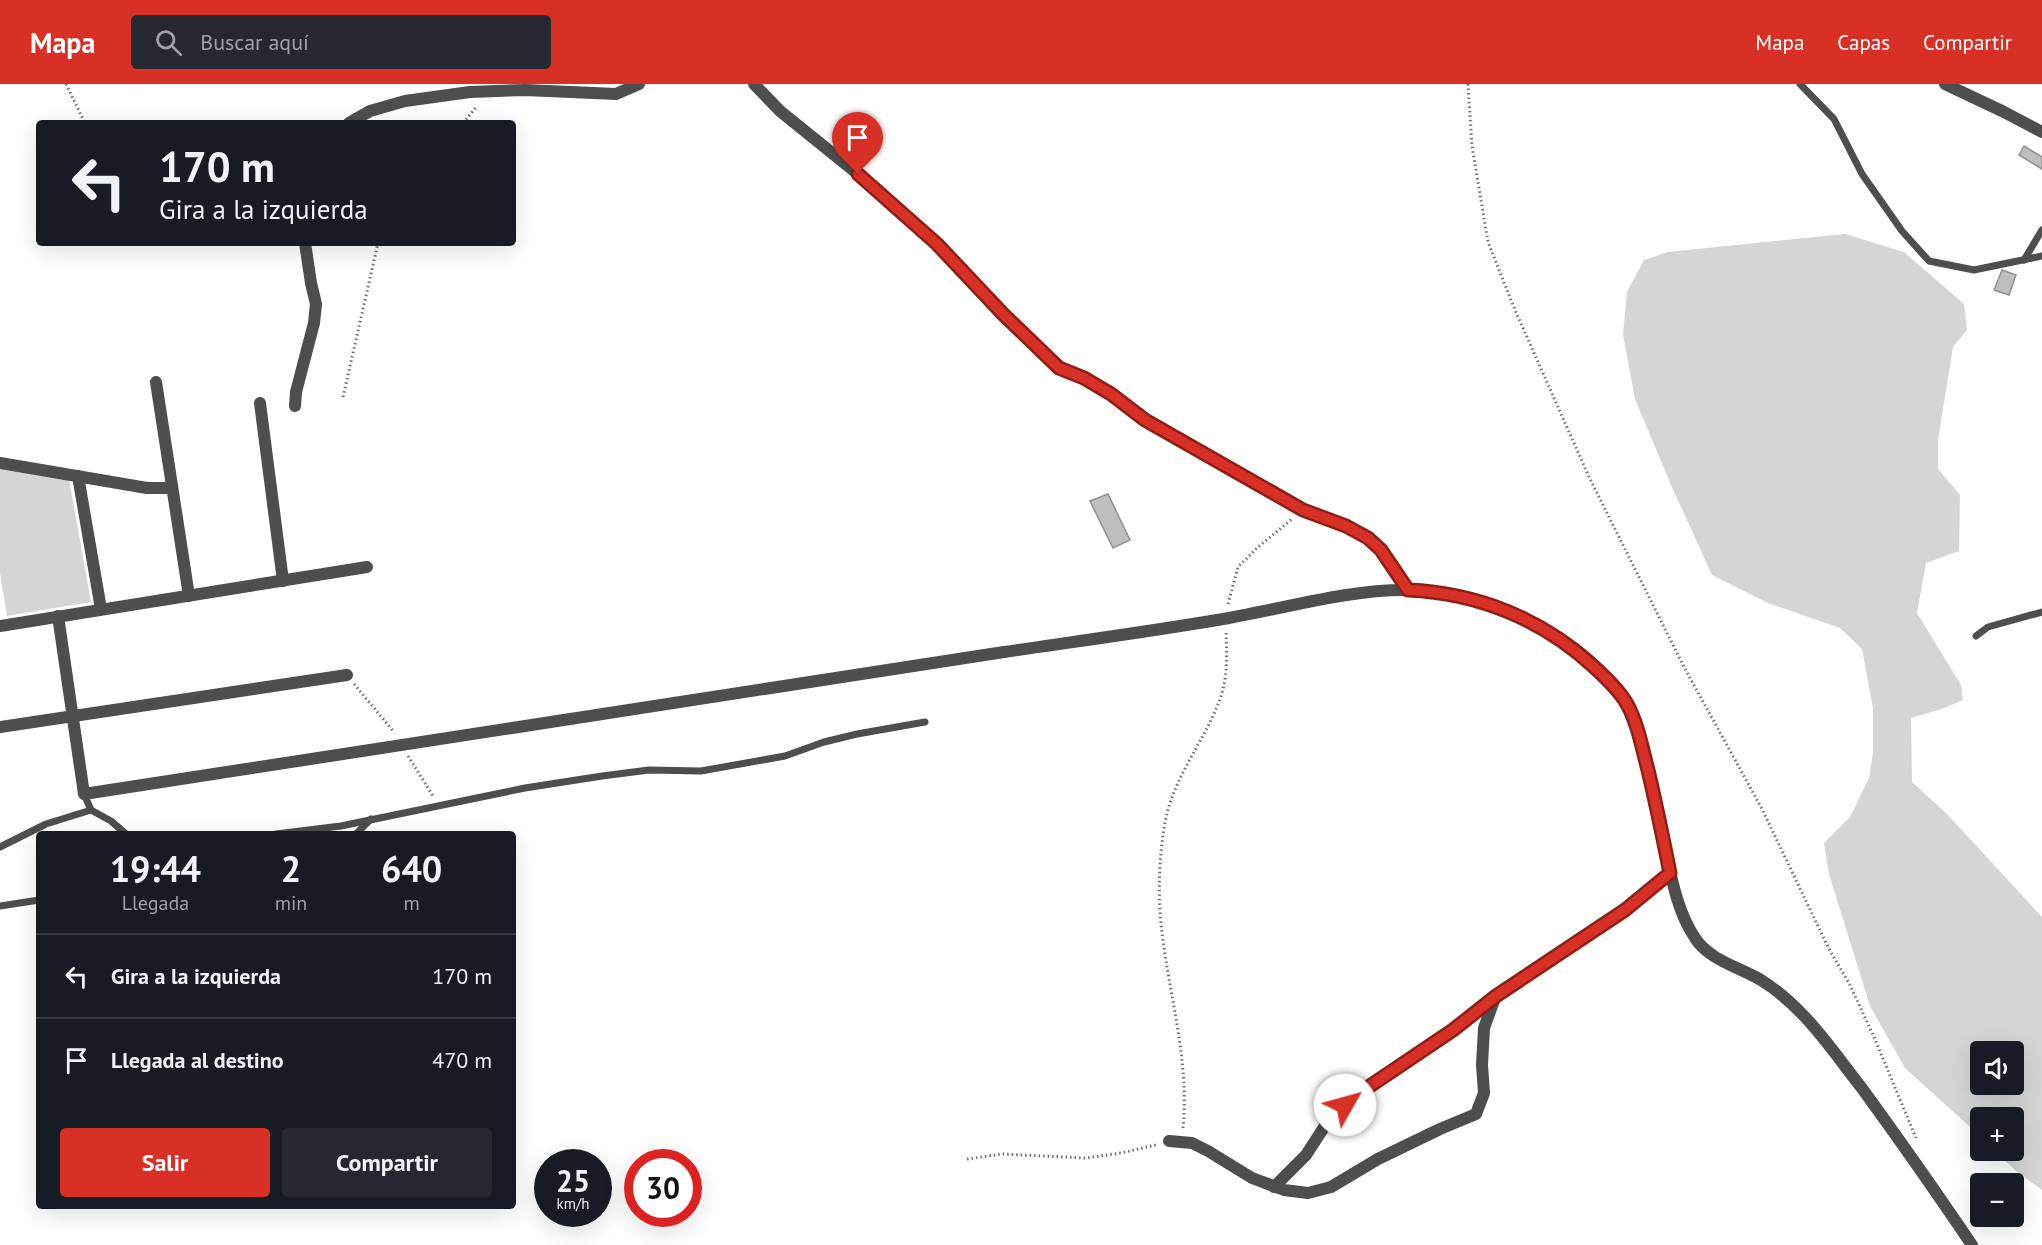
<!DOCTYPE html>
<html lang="es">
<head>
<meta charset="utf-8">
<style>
	:root { --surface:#171b24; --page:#242831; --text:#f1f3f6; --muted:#9ea1a6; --line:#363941; --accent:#d93025 }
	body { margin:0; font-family:"PT Sans",sans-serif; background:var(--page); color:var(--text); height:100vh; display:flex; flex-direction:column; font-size:22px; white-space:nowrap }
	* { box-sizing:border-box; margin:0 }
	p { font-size:20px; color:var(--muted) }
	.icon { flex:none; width:33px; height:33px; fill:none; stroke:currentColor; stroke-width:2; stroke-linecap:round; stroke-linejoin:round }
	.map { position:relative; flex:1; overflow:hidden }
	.side { position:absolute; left:36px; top:747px; width:480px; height:378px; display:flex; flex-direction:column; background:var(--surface); border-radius:6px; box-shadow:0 6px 24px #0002 }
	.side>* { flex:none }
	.top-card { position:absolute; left:36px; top:36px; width:480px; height:126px; border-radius:6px; box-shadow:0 6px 24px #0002; background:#171b24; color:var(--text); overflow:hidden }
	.buttons { position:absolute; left:1970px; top:957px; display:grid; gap:12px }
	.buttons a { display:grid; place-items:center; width:54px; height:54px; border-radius:6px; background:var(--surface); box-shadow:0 6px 24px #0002; font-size:30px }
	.speed { position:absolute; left:534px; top:1065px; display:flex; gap:12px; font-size:30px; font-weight:700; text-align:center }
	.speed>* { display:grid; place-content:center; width:78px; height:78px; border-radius:50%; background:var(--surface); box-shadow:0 6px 24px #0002; line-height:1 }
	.speed small { font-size:15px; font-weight:400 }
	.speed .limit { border:9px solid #d22; background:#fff; color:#111 }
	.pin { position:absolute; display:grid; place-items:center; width:51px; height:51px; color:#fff; margin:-62px -26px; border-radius:50% 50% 50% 0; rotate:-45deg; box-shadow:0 0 6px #0007 }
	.pin .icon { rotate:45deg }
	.me { position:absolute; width:66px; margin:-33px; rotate:52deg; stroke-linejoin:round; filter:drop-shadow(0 0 4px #0008) }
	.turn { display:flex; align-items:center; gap:21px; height:126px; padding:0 24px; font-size:27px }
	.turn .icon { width:78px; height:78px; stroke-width:2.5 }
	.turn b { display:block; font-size:42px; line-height:51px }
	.eta { display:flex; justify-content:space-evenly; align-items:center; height:102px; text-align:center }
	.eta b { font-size:36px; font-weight:700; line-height:42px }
	.action { display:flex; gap:12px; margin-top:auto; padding:12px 24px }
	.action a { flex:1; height:69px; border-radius:6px; background:var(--accent); color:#fff; font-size:24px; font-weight:700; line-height:69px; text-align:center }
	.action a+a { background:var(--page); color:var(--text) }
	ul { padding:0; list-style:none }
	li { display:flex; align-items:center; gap:18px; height:84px; padding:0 24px; border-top:2px solid var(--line) }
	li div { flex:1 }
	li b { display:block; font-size:22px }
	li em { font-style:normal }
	header { display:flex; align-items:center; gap:36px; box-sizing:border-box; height:84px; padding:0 30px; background:var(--accent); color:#fff }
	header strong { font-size:28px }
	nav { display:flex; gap:33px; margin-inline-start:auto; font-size:21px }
	.search { width:420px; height:54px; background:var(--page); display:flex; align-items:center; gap:15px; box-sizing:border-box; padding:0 21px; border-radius:6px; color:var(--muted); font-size:22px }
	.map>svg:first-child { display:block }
	.green { fill:#d5d5d5; fill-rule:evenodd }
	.building { fill:#bebebe; stroke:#929292; stroke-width:1.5 }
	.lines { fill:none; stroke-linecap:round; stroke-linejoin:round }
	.path { stroke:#707070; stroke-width:3; stroke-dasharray:1.5 3; stroke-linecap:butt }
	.service { stroke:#4e4e4e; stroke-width:7 }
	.minor { stroke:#4e4e4e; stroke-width:12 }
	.route-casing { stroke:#8d1f18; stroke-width:15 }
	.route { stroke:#d93025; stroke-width:10 }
</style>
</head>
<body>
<header>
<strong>Mapa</strong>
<div class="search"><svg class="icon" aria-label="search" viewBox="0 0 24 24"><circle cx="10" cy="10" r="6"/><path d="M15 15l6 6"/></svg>Buscar aquí</div>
<nav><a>Mapa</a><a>Capas</a><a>Compartir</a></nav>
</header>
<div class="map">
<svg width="2042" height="1161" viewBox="0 0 2042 1161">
	<rect width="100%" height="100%" fill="#fff"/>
	<g class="green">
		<path d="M1845 150 1904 168 1964 220 1967 246 1953 263 1938 356V385L1960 411 1959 467 1926 479 1917 529 1961 601 1963 616 1942 625 1911 634 1912 698 1946 729 2042 833V1106L2016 1087 1995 1067 2013 1066V1034H1980V1052L1905 984 1870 922 1829 790 1824 759 1850 733 1869 694 1873 669V624L1862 565 1840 544 1768 519 1712 491 1671 401 1635 315 1623 250 1627 208 1644 176 1668 168ZM1980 968H2013V1000H1980Z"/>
		<path d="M0 384 69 395 91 518 7 532 0 489Z"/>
	</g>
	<g class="building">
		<path d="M2024 62 2042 73V85L2019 71Z"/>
		<path d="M2002 186 2016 191 2009 211 1994 206Z"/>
		<path d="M1108 410 1130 456 1113 464 1090 417Z"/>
	</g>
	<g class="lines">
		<g class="path">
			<path d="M66 0 85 39"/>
			<path d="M1468 0 1472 62 1488 158 1515 226 1589 393 1684 583 1761 723 1829 865 1849 899 1874 953 1916 1054"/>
			<path d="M463 39 477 22"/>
			<path d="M343 313 378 159"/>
			<path d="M1228 520 1238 483 1257 464 1292 435"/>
			<path d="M354 600 394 648"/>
			<path d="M408 672 433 712"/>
			<path d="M1183 1044C1190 976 1168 908 1161 840 1158 810 1159 775 1164 745 1170 697 1204 659 1220 615 1228 593 1227 570 1226 547"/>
			<path d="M967 1075 1002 1070 1086 1074 1121 1069 1156 1061"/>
		</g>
		<g class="service">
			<path d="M1800 0 1834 35 1862 90 1902 147 1929 177 1974 186 2042 172"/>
			<path d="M2024 176 2042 146"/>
			<path d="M1976 552 1988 543 2042 528"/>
			<path d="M84 710 91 726 111 737 126 750"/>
			<path d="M276 750 341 742 525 704 602 692 649 686 701 687 785 672 824 658 857 650 925 638"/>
			<path d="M356 750 371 735"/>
			<path d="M0 763 46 740 91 726"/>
			<path d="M0 822 39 816"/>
		</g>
		<g class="minor">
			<path d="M754 0 780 27 858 90 937 160 1003 230 1059 284 1084 294 1111 310 1145 336 1303 426 1346 442 1368 454 1381 466 1408 506"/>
			<path d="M1945 0 2002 27 2042 48"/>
			<path d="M349 39 370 27 405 17 470 8 497 7 525 6 616 10 639 0"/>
			<path d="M156 298 189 512"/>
			<path d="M260 319 283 497"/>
			<path d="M295 322 296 308 314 239 316 220 311 199 305 159"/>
			<path d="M0 379 147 404H172"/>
			<path d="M78 392 101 525"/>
			<path d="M58 532 84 710C390 661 697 615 1004 568 1079 557 1154 547 1229 534 1286 524 1351 505 1408 506 1460 506 1515 525 1558 553 1585 570 1615 597 1629 625 1638 642 1642 661 1646 680 1653 709 1660 739 1666 768 1672 797 1678 829 1695 854 1709 876 1739 883 1761 896 1777 906 1791 918 1804 932 1825 954 1842 979 1861 1003 1899 1055 1936 1108 1972 1161"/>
			<path d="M0 542 367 483"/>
			<path d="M0 643 347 591"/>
			<path d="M1169 1057 1192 1059 1208 1067 1252 1094 1284 1106 1308 1109 1331 1103 1378 1075 1440 1045 1476 1030 1484 1009 1482 981 1484 944 1496 911 1625 826 1670 789"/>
			<path d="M1274 1103 1306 1071 1330 1034 1361 1007 1453 946 1495 912"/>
		</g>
	</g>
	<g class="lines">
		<g class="route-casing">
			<path id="route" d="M858 90 937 160 1003 230 1059 284 1084 294 1111 310 1145 336 1303 426 1346 442 1368 454 1381 466 1408 506C1478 509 1542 535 1594 583 1606 594 1619 606 1627 620 1638 640 1642 664 1648 686 1656 720 1663 754 1670 789L1625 826 1496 912 1453 946 1361 1008 1345 1021"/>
		</g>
		<use href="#route" class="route"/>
	</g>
</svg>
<div class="buttons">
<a><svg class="icon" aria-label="sound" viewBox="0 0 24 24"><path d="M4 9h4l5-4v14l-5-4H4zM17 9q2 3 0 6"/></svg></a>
<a>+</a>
<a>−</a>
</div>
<div class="speed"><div>25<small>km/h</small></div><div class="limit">30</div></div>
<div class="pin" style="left:858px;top:90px;background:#d93025"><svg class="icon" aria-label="arrive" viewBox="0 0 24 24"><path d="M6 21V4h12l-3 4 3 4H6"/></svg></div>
<svg class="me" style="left:1345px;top:1021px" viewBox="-20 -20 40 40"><circle r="19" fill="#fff"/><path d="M0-13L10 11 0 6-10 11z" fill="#d93025"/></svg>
<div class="top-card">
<div class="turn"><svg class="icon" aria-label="left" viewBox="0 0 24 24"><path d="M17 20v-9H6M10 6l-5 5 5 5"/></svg><div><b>170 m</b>Gira a la izquierda</div></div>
</div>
<section class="side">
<div class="eta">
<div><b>19:44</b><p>Llegada</p></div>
<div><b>2</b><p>min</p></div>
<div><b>640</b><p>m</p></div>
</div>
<ul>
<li><svg class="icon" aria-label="left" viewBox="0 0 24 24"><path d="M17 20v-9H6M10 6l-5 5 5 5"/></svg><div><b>Gira a la izquierda</b></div><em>170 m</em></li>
<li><svg class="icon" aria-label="arrive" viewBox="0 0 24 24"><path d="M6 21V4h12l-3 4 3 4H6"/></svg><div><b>Llegada al destino</b></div><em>470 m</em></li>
</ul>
<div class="action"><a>Salir</a><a>Compartir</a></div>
</section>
</div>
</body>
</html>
